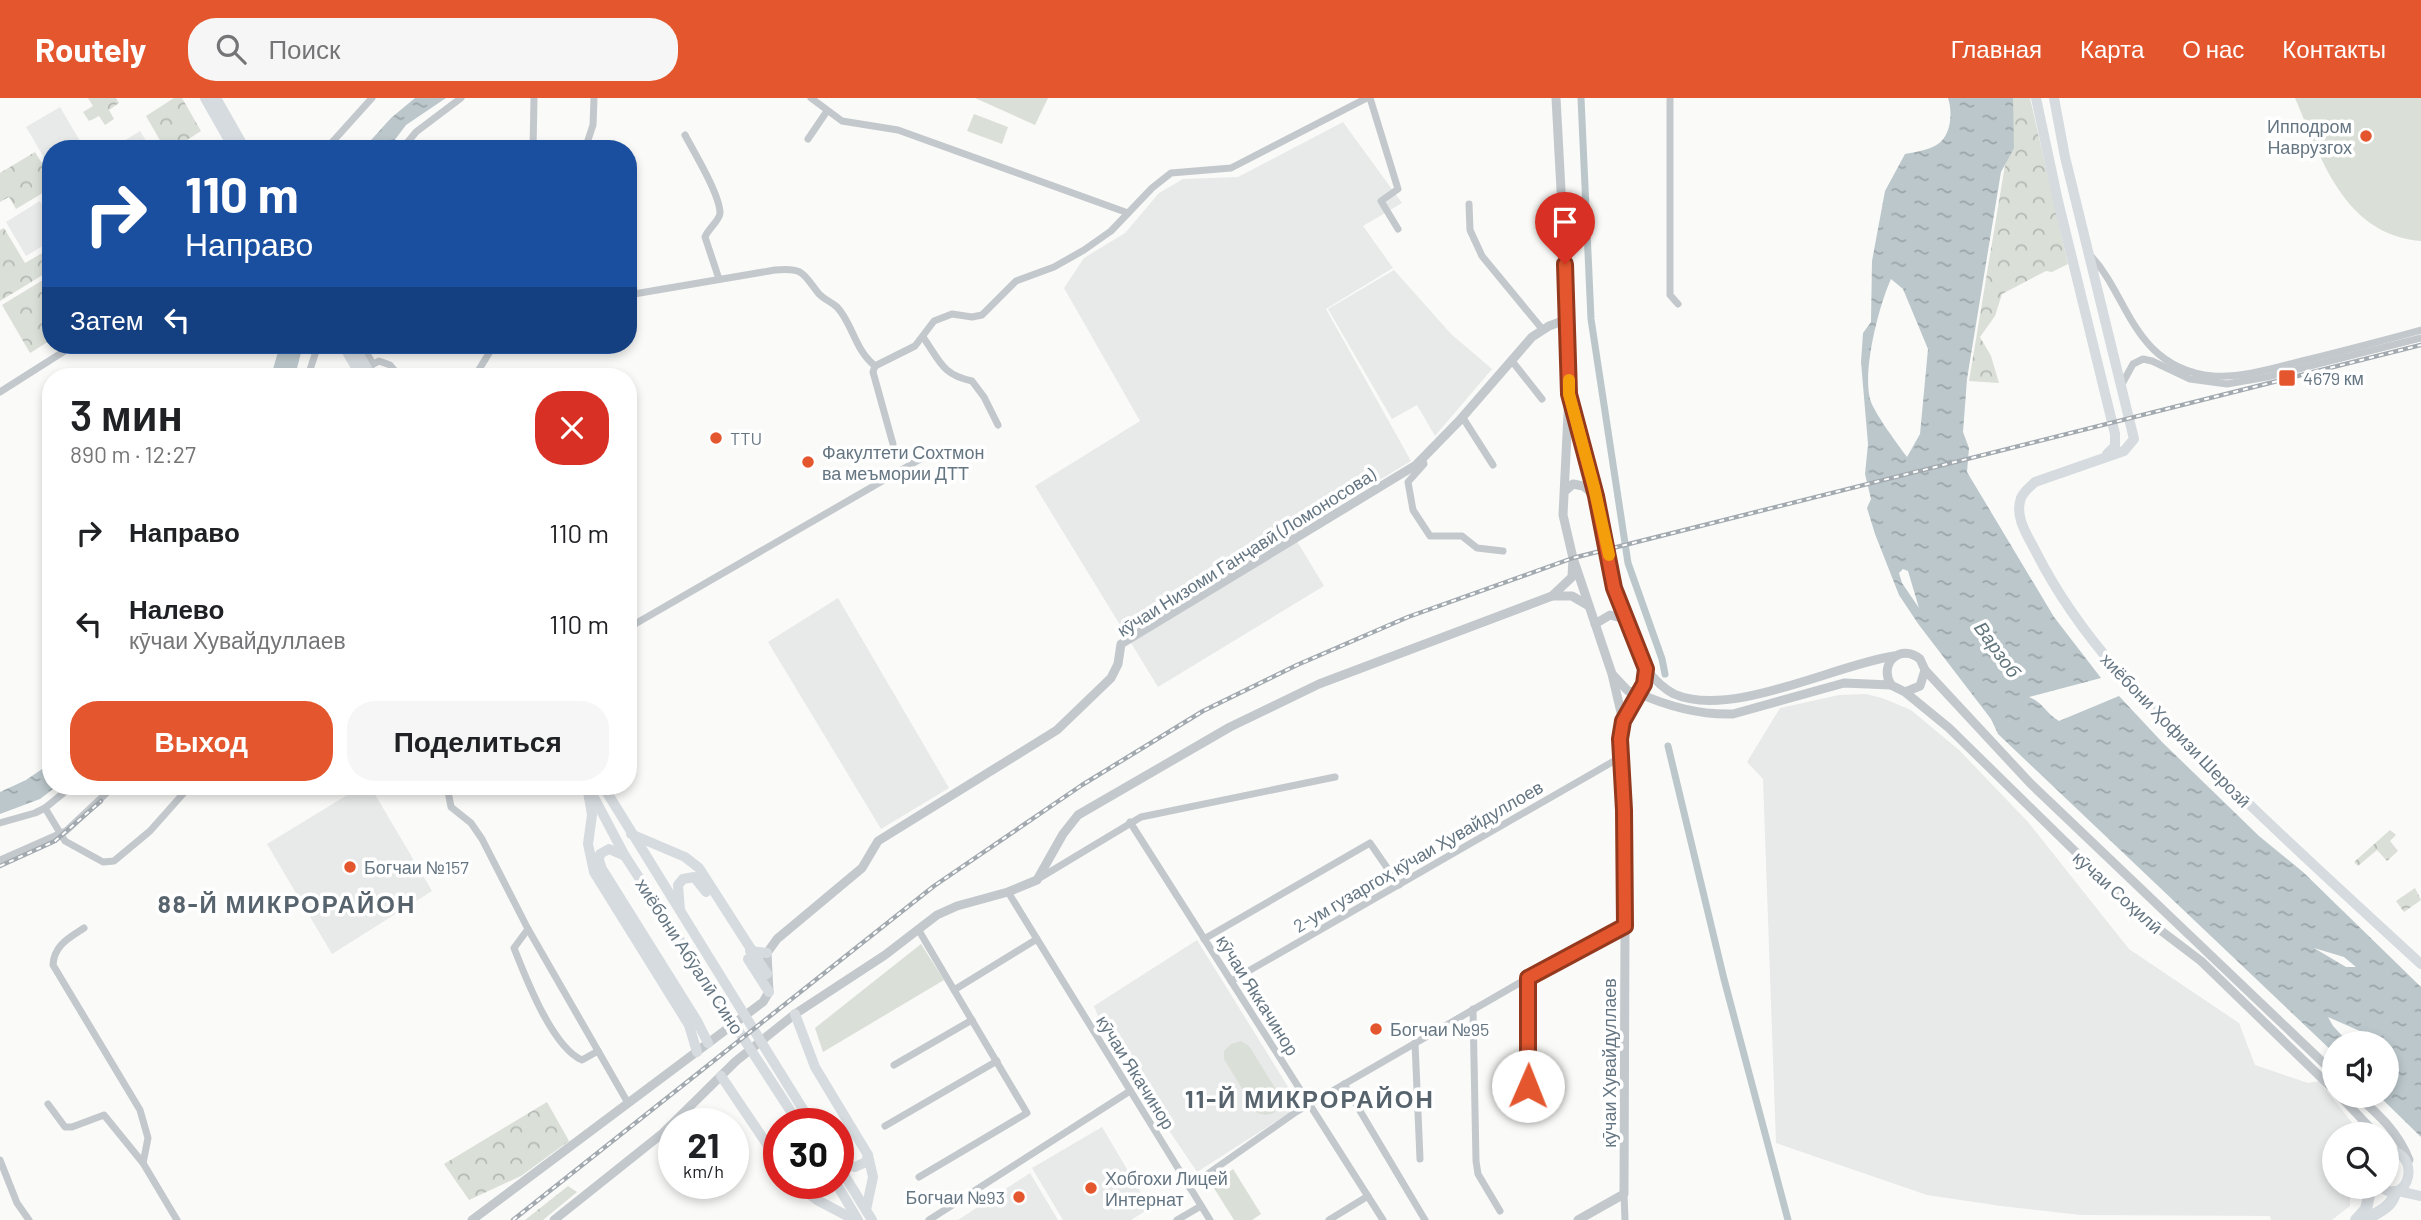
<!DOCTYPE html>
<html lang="ru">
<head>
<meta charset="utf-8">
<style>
	:root { --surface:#fff; --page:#f6f6f6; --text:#202124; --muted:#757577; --accent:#e4572e }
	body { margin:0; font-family:Barlow,sans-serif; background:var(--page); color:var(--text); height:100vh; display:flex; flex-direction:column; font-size:26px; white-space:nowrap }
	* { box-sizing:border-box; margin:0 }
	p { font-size:23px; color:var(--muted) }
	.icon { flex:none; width:38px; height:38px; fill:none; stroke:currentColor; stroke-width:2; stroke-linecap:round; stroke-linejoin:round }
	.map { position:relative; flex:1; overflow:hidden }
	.sheet { position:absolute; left:42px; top:270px; width:595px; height:427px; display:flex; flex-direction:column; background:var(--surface); border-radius:28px; box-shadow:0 4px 10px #0003 }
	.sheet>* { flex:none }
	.top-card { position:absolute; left:42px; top:42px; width:595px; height:214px; border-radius:28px; box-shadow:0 4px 10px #0003; background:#1a4fa0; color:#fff; overflow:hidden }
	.tools { position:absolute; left:2322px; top:933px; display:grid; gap:14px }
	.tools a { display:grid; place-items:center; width:77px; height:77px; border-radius:50%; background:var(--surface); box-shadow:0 4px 10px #0003; font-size:35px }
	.speed { position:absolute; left:658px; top:1010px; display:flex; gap:14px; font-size:35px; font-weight:700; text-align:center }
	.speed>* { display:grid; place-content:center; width:91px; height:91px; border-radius:50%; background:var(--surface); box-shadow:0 4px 10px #0003; line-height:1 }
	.speed small { font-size:18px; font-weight:400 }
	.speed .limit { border:10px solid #d22; background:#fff; color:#111 }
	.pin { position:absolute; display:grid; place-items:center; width:60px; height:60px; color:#fff; margin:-72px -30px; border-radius:50% 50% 50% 0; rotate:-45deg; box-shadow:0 0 7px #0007 }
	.pin .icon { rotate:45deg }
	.me { position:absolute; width:77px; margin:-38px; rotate:1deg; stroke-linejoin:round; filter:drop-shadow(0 0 5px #0008) }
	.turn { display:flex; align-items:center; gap:24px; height:147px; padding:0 28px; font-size:32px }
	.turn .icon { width:91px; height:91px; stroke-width:2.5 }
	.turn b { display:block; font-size:49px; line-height:60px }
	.then { display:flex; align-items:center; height:66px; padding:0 28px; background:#0003; gap:14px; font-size:26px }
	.round { display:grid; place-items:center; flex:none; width:74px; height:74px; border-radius:28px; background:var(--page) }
	.headline { display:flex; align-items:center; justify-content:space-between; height:119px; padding:0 28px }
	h1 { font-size:42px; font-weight:600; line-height:52px }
	.primary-button { display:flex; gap:14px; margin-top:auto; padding:14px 28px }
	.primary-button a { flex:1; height:80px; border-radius:28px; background:var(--accent); color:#fff; font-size:28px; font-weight:600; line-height:80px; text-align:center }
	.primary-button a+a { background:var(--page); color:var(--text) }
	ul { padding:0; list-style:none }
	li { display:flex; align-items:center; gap:21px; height:91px; padding:0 28px }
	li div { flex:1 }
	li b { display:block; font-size:26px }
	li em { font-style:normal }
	header { display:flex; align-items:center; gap:42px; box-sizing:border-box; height:98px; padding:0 35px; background:var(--accent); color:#fff }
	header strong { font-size:33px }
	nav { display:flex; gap:38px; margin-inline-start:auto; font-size:24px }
	.search { width:490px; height:63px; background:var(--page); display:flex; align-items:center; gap:18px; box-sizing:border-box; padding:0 24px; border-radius:28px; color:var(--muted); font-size:26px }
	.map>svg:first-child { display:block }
	.built { fill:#e8e9e9 }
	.forest { fill:url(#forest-crowns) }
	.park { fill:#dadfd7 }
	.water { fill:url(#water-ripples); fill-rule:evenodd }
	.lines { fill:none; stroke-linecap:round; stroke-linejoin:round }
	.canal { stroke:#bbc7cb; stroke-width:7 }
	.minor { stroke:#c3c8cc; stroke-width:7 }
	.tertiary { stroke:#c3c8cc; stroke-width:9 }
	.secondary { stroke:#d6dbdf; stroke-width:10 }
	.trunk { stroke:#d6dbdf; stroke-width:12 }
	.rail-casing { stroke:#a2aab0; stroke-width:4.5 }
	.rail { stroke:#fff; stroke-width:2; stroke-dasharray:5; stroke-linecap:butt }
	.route-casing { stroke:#94391e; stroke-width:18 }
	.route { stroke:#e4572e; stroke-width:12 }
	.slow { stroke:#f59e0b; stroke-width:12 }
	.poi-dot { fill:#e4572e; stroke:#fff; stroke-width:2.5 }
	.labels { text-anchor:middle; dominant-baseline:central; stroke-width:7; stroke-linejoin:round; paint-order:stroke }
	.poi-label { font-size:18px; fill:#657683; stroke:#fff; text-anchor:start }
	.street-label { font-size:18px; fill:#657683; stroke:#fff }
	.water-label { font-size:19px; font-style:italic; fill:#60757c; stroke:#fff }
	.district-label { font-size:24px; font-weight:bold; letter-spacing:2px; fill:#57646e; stroke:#fff }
</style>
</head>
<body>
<header>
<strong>Routely</strong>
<div class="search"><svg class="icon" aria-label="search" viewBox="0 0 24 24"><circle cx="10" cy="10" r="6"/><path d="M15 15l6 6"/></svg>Поиск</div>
<nav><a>Главная</a><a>Карта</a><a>О нас</a><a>Контакты</a></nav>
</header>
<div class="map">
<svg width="2421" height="1122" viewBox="0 0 2421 1122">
	<defs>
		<pattern id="forest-crowns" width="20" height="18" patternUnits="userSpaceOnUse" patternTransform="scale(1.75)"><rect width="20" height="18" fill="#dadfd7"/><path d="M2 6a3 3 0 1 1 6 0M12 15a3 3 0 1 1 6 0" fill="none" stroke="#b4b9b4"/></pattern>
		<pattern id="water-ripples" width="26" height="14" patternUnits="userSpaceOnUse" patternTransform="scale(1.75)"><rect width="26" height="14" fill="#bbc7cb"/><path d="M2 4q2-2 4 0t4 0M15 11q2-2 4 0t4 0" fill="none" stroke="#9ca6aa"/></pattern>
	</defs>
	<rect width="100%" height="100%" fill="#fafaf8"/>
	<g class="built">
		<path d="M60 9 80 43 75 46 78 51 71 49 51 51V60L46 63 26 29Z"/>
		<path d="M1343 24 1402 105 1363 128 1393 170 1326 211 1411 363 1292 435 1324 488 1158 589 1035 388 1140 323 1064 190 1084 160 1125 135 1159 95 1183 81 1238 79Z"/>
		<path d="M140 33 151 51H111Z"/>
		<path d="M40 103 51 122V143L26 158 6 124Z"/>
		<path d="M1394 172 1451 236 1492 271 1435 338 1417 307 1392 321 1328 211Z"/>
		<path d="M838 500 949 690 881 731 768 544Z"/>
		<path d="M1866 596 1882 600 1911 612 1959 652 2028 724 2129 851 2239 925 2255 967 2308 985 2319 983 2361 1036H2334V1088L2350 1089V1108L2332 1122H2271L2270 1118 2081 1117 2001 1108 1927 1097 1776 1045 1763 681 1747 664 1780 610 1839 597Z"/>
		<path d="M362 688H370L432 793 332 856 267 746Z"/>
		<path d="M1197 842 1300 1008 1197 1074 1106 939 1094 908Z"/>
		<path d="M1102 1029 1150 1110 1131 1122H1063L1032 1070Z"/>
		<path d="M1030 1075 1058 1122H958Z"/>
	</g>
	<g class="forest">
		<path d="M88 0H116L119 5 109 12 114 21 105 27 99 18 89 23 83 14 93 8Z"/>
		<path d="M174 0H182L201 33 173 51H165L146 18Z"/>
		<path d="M2008 0H2030L2068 166 2052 174 2046 173 2002 196 1995 218 1980 239 1991 258 1999 285 1969 283 2009 43Z"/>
		<path d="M35 54 43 67 51 62V90L16 111 9 99 0 104V75Z"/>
		<path d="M4 130 25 165 51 150V172L0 203V132Z"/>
		<path d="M51 177V242L30 255 2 207Z"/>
		<path d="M2390 732 2396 737 2390 743 2398 753 2387 763 2377 752 2358 768 2354 764Z"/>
		<path d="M2415 790 2421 802 2404 814 2396 803Z"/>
		<path d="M547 1004 569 1043 521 1078 469 1102 444 1066Z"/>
		<path d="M568 1088 577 1094 543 1122H525Z"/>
	</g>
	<g class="park">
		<path d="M975 0H1048L1035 27Z"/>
		<path d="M2295 0H2421V143C2344 137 2321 60 2295 0Z"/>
		<path d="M974 16 1008 29 1002 46 967 33Z"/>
		<path d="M921 846 944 882 823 954 815 930Z"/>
		<path d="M1241 943 1249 948 1282 1001 1274 1015 1266 1017 1257 1015 1224 961V953L1231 946Z"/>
		<path d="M1233 1071 1261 1116 1252 1122H1234L1212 1087Z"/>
	</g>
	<g class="water">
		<path d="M415 0H446L406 27 388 51H363L391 20Z"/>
		<path d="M1948 0H2013L2014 50 2001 74 1967 281 1963 334 1969 350 1967 374 2054 519 2101 580 2029 599C2044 605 2046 616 2059 623L2119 598 2162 644 2259 738 2303 774 2421 889V1039L2379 998H2387V955H2391L2387 945 2328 919 2333 928 2349 945H2334V955L1998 636 1991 621 1919 527 1899 497 1875 436 1867 410 1871 401 1865 376 1868 346 1861 264 1863 235 1871 224 1872 163 1885 93 1905 56C1915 54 1930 52 1938 46 1951 37 1953 15 1948 0ZM1891 181 1903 191 1928 251 1920 336 1907 359C1898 347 1876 317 1871 304 1861 276 1879 207 1891 181ZM1903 471 1908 473 1919 510 1902 485 1899 475ZM2314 850 2344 859 2356 869H2346Z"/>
		<path d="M280 247H303L295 278H271Z"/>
		<path d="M51 665V688H57L40 701 0 716V694L26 682Z"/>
	</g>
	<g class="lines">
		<g class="canal">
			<path d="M1581 0 1591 221 1628 465 1662 561 1665 576"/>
			<path d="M1668 648 1724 881 1788 1122"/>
		</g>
		<g class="minor">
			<path d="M811 0 842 23 898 32 1128 115"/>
			<path d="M1370 0 1398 91 1381 103 1398 131"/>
			<path d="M1670 0V197L1678 206"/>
			<path d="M685 37C694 54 720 97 720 115 720 122 708 131 705 139L719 181"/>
			<path d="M808 41 827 13"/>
			<path d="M326 51 372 0"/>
			<path d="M402 51 416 34 461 0"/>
			<path d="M533 51 534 0"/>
			<path d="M585 51 593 27 594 0"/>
			<path d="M1469 106 1470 132 1482 158 1543 232"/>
			<path d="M2090 157C2116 184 2125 222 2152 250 2168 266 2189 276 2213 278 2243 280 2274 270 2302 263 2342 253 2381 243 2421 232"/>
			<path d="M628 197 775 172C804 169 803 176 819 196 824 201 831 204 837 209 853 226 854 251 875 268L915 248 934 223 952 216 972 219 982 217 1016 183 1054 169 1084 152 1111 133 1152 90 1171 75 1231 70 1367 0"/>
			<path d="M923 239C940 263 942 277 972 283L984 299 998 327"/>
			<path d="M362 247 373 266"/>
			<path d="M1512 263 1542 301"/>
			<path d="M875 268 873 274 893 346"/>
			<path d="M308 278 318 247"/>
			<path d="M352 278 379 263 390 267 399 278"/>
			<path d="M475 278 494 247"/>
			<path d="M2122 286 2133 266 2143 261 2152 263 2190 281 2227 286 2267 279 2421 240"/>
			<path d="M0 294 74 247"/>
			<path d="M1463 320 1493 367"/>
			<path d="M1422 361 1424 366 1408 384 1413 412 1430 438H1462L1477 450 1503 453"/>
			<path d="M628 530 929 356"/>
			<path d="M447 688 451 709 471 725 482 741 528 831 628 1005"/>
			<path d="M45 710 72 688"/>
			<path d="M1130 724 1383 1122"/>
			<path d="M0 725 35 715 45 710 65 743 103 764 114 763 150 733 190 688"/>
			<path d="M0 762 66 733 114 688"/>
			<path d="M1038 781 1141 719 1335 679"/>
			<path d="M1008 794 1210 1122"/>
			<path d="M84 830C69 840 54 847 53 867L140 1012 148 1040 143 1065 177 1122"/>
			<path d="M528 831 514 850C526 880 552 949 582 962L598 953"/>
			<path d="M918 831 954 892"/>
			<path d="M1204 841 1370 745 1399 787"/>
			<path d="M1231 883 1621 659"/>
			<path d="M1473 911 1476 1063 1478 1076 1500 1113"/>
			<path d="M1415 945 1420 1061"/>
			<path d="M894 967 972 922"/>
			<path d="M1344 986 1425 1122"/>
			<path d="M1528 988V880"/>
			<path d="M48 1006 65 1029H72L104 1017 143 1065"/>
			<path d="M885 1028 997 963"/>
			<path d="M0 1062 17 1105 29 1122"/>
			<path d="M919 1079 1027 1015 954 892 1037 841"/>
			<path d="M1189 1089 1296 1014 1528 880 1625 828"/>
			<path d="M1624 1096 1625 1122"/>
			<path d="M929 1122 1130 993"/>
			<path d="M1177 1122 1201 1108"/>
			<path d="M1329 1122 1368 1098"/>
		</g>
		<g class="tertiary">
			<path d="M1556 0 1568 221 1569 296 1563 417 1573 460 1612 576 1623 623"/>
			<path d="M1571 304 1604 429 1614 490 1646 571 1644 586 1638 595 1628 593 1613 577"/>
			<path d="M1565 393 1573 386 1583 388 1596 398"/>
			<path d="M1552 498H1572L1589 508"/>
			<path d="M1595 526 1610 517 1625 521"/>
			<path d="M1646 571C1654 581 1662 590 1674 596 1731 621 1834 567 1894 558"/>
			<path d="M1925 572 2030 685 2334 975"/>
			<path d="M1905 594 1920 588 1925 572 1920 561C1901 545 1878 565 1891 587L1905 594 1949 630 2139 816 2201 863 2334 992"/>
			<path d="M2340 998 2376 1036"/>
			<path d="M2358 998C2379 1017 2398 1034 2409 1062"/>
			<path d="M472 1122 763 904 769 894 767 855 777 841 862 770 878 743 1057 632 1111 580 1118 566 1121 546 1416 367 1459 323 1532 239 1549 228 1568 221"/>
			<path d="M554 1122 663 1035 736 963 795 916 885 857 937 817 957 808 1008 794 1037 782 1063 736 1078 717 1230 629 1319 586 1552 498 1572 479 1573 460"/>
			<path d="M1578 1122 1624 1096 1625 828 1620 641 1623 623 1638 595C1667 608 1701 617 1733 616L1844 585 1891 587"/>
		</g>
		<g class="secondary">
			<path d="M205 0 234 51"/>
			<path d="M216 0 245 51"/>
			<path d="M2036 0 2058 103 2115 336V348L2107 356"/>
			<path d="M2054 0 2065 59 2134 341 2124 353 2035 384C2030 389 2024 393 2021 400 2014 419 2028 438 2036 454 2080 541 2147 607 2216 674 2283 740 2352 803 2421 866"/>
			<path d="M343 247 361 278"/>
			<path d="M354 247 371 278"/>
			<path d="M588 688 625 758 799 1026"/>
			<path d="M603 688 812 1026"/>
			<path d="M588 694 592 717 588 746 594 774 689 927 697 954"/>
			<path d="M631 736 685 759 699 770 767 876"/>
			<path d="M625 758 609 751 600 756 599 762 602 771 697 923 708 945"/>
			<path d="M680 812 678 787 683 781 694 779 706 794"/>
			<path d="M750 853 767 855"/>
			<path d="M748 861 769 894"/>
			<path d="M795 916 815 969 868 1057 873 1079 866 1112"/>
			<path d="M721 978 779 1064"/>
			<path d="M838 1064 855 1069 866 1064 868 1057"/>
			<path d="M838 1067 872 1122"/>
			<path d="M794 1085 817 1102 855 1122"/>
			<path d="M836 1085 858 1122"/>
			<path d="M2378 1088C2412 1112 2421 1050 2387 1054"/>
			<path d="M801 1090H813L820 1085"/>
			<path d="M2398 1093 2421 1098"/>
		</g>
		<g class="trunk">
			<path d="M2356 1122 2366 1111 2371 1088"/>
			<path d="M2364 1122C2377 1115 2393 1109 2395 1094"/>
		</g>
		<g class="rail-casing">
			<g id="rail">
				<path d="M0 768 55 743 101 703"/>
				<path d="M513 1122 934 788 1082 687 1203 613 1297 567 1408 519 1573 460 2421 247"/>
			</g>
		</g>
		<use href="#rail" class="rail"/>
	</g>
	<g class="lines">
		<g class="route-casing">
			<path id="route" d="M1528 988V880L1625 828 1624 712 1620 641 1623 623 1644 586 1646 571 1614 490 1596 398 1569 296 1565 166"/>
		</g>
		<use href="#route" class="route"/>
		<path class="slow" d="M1569 282V296L1594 389 1609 457"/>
	</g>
	<g class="poi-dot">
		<circle cx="2366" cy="38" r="7"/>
		<rect x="2278" y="271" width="18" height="18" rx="3.5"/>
		<circle cx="716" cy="340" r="7"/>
		<circle cx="808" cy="364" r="7"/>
		<circle cx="350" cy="769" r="7"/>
		<circle cx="1376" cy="931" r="7"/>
		<circle cx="1091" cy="1090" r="7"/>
		<circle cx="1019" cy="1099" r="7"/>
	</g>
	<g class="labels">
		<g class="poi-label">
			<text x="2352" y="28" text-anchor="end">Ипподром<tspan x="2352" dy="21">Наврузгох</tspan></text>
			<text x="2303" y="280">4679 км</text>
			<text x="730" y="340">TTU</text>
			<text x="822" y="354">Факултети Сохтмон<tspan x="822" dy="21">ва меъмории ДТТ</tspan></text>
			<text x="364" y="769">Богчаи №157</text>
			<text x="1390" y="931">Богчаи №95</text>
			<text x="1105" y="1080">Хобгохи Лицей<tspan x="1105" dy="21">Интернат</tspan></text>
			<text x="1005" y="1099" text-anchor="end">Богчаи №93</text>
		</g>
		<g class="street-label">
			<text transform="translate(1246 454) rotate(-32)">кӯчаи Низоми Ганҷавӣ (Ломоносова)</text>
			<text transform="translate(2176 632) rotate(46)">хиёбони Ҳофизи Шерозӣ</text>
			<text transform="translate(1418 758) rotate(-30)">2-ум гузаргоҳ кӯчаи Ҳувайдуллоев</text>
			<text transform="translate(2118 794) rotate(42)">кӯчаи Соҳилӣ</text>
			<text transform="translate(690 858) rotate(57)">хиёбони Абӯалӣ Сино</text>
			<text transform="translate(1258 897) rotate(58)">кӯчаи Яккачинор</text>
			<text transform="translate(1609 965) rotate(-90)">кӯчаи Хувайдуллаев</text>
			<text transform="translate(1136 974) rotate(58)">кӯчаи Якачинор</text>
		</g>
		<g class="water-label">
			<text transform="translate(1998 551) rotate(54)">Варзоб</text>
		</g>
		<g class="district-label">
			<text x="287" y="805">88-Й МИКРОРАЙОН</text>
			<text x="1310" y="1000">11-Й МИКРОРАЙОН</text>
		</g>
	</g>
</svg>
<div class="tools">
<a><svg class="icon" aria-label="sound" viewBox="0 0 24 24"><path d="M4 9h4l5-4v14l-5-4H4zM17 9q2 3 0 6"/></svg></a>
<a><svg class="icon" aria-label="search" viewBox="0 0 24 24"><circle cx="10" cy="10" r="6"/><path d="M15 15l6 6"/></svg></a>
</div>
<div class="speed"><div>21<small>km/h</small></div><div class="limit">30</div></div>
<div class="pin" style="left:1565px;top:166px;background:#d93025"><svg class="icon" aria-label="arrive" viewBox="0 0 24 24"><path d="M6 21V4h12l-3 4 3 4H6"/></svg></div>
<svg class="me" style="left:1528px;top:988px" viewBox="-20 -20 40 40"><circle r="19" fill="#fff"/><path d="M0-13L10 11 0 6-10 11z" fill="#e4572e"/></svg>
<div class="top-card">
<div class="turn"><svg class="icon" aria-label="right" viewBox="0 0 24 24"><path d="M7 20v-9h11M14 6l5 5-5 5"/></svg><div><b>110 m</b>Направо</div></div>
<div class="then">Затем<svg class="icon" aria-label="left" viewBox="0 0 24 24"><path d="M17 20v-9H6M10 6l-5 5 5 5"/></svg></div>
</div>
<section class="sheet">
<div class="headline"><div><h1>3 мин</h1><p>890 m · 12:27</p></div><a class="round" style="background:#d93025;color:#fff"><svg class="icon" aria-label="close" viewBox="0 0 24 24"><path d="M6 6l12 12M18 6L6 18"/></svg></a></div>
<ul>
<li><svg class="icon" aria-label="right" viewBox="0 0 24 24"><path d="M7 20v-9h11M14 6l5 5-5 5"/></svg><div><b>Направо</b></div><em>110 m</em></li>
<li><svg class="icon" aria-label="left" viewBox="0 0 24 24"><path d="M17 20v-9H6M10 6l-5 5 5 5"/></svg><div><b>Налево</b><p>кӯчаи Хувайдуллаев</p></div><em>110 m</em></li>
</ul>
<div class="primary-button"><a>Выход</a><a>Поделиться</a></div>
</section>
</div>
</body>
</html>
